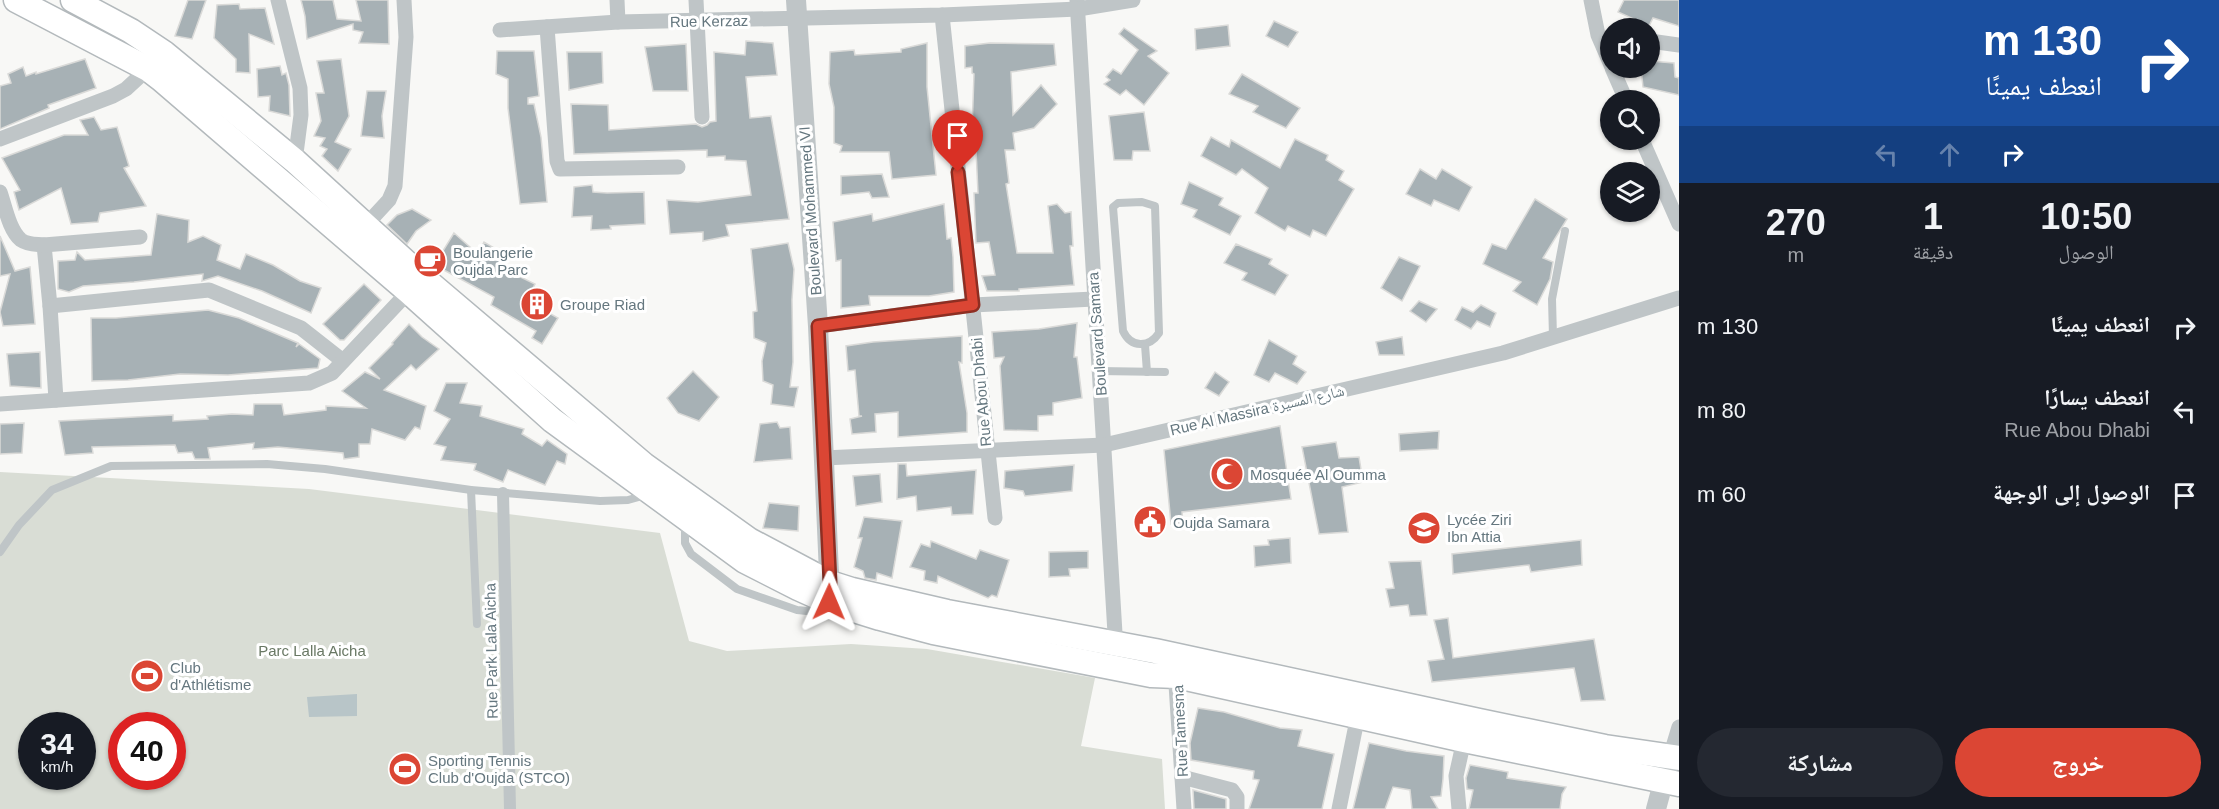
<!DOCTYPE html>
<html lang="ar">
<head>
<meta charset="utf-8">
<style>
	:root { --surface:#171b24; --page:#242831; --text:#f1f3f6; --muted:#9ea1a6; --accent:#db4634 }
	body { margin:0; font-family:Helvetica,"Noto Naskh Arabic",sans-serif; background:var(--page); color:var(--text); direction:rtl; height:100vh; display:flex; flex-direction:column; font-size:22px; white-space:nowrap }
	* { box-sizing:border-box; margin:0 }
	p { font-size:20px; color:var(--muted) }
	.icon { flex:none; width:33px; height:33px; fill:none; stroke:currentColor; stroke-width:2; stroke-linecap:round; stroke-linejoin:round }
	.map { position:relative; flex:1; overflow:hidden; direction:ltr }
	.side { display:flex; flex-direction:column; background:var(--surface); width:540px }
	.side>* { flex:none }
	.top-card { background:#1a4fa0; color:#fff; overflow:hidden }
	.tools { position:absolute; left:1600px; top:18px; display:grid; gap:12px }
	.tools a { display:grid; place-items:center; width:60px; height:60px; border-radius:50%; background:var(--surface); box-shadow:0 2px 4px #0004; font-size:30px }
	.speed { position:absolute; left:18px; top:712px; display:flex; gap:12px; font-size:30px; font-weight:700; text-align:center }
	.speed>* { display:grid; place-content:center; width:78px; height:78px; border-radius:50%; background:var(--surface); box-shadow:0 2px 4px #0004; line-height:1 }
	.speed small { font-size:15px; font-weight:400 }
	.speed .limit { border:9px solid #d22; background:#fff; color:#111 }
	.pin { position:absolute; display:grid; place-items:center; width:51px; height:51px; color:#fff; margin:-62px -26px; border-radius:50% 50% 50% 0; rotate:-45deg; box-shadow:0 0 6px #0007 }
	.pin .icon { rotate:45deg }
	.me { position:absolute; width:66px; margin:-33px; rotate:1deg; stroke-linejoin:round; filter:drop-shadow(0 0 4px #0008) }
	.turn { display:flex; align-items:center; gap:21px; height:126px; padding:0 18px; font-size:27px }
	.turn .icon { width:78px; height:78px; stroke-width:2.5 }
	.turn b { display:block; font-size:42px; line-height:51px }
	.lanes { display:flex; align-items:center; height:57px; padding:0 18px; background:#0003; justify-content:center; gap:30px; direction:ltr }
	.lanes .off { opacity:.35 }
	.eta { display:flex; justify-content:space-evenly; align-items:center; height:102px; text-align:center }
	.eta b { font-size:36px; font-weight:700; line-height:42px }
	.button { display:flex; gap:12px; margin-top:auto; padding:12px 18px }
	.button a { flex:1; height:69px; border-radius:36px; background:var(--accent); color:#fff; font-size:24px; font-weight:700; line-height:69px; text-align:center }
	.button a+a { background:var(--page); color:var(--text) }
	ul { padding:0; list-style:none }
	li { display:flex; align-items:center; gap:18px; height:84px; padding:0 18px }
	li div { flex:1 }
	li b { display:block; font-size:22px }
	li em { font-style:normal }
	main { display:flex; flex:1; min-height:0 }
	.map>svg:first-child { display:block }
	.green { fill:#d9ddd5; fill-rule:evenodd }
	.water { fill:#b8c5c8 }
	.building { fill:#a7b1b5; stroke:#dadad8; stroke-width:1.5 }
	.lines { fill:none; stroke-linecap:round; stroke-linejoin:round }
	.primary-casing { stroke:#b3b9bc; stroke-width:27 }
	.service { stroke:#bfc5c7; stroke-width:8 }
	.pedestrian { stroke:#bfc5c7; stroke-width:12 }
	.minor { stroke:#bfc5c7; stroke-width:15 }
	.tertiary { stroke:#bfc5c7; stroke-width:20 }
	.primary { stroke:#fff; stroke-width:24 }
	.route-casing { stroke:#8e2e22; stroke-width:15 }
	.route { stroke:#db4634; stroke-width:10 }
	.labels { text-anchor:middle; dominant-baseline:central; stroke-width:6; stroke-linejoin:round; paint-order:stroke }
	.street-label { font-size:15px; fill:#65777f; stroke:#fff }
	.poi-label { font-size:15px; fill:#65777f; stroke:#fff; text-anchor:start }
	.park-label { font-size:15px; fill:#697864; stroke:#fff }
</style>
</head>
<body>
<main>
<section class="side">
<div class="top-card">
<div class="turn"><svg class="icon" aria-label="right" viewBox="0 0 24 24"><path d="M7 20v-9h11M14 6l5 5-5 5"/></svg><div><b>130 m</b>انعطف يمينًا</div></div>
<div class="lanes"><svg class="icon off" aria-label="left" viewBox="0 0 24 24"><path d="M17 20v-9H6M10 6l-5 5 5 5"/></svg><svg class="icon off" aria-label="ahead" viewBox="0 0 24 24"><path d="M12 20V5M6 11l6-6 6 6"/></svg><svg class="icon" aria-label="right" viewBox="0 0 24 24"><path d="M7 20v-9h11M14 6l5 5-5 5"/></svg></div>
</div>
<div class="eta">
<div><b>10:50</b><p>الوصول</p></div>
<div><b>1</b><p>دقيقة</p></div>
<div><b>270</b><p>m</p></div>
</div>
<ul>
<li><svg class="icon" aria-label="right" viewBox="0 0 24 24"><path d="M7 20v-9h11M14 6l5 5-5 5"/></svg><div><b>انعطف يمينًا</b></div><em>130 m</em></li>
<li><svg class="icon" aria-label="left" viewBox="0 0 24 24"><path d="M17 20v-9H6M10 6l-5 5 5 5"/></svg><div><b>انعطف يسارًا</b><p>Rue Abou Dhabi</p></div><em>80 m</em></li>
<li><svg class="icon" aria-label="arrive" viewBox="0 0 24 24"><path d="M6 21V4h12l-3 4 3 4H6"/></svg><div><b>الوصول إلى الوجهة</b></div><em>60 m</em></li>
</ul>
<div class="button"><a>خروج</a><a>مشاركة</a></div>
</section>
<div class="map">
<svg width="1679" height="809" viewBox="0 0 1679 809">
	<rect width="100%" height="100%" fill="#f8f8f6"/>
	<path class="green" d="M0 472 309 489 660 533 689 641 727 651 851 644 927 649 1095 678 1081 746 1162 759 1165 809H0ZM32 726H82V777H32ZM122 726H172V777H122Z"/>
	<path class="water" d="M357 694V716L309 717 307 697Z"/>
	<g class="building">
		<path d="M188 0H206L192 39 175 36Z"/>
		<path d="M301 0H333L337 19 361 21 356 0H388L389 44 359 43 363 32 353 30V24L307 39 305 16Z"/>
		<path d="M1624 0H1679V26L1653 18 1649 26 1618 12Z"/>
		<path d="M239 4 240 9 265 8 274 44 249 34 250 73 236 72V59L214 38 217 5Z"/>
		<path d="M1274 21 1298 32 1288 47 1266 36Z"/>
		<path d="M1228 25 1230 46 1196 50 1195 29Z"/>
		<path d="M1124 28 1157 51 1148 56 1169 73 1144 105 1126 90 1120 95 1104 84 1110 80 1106 77 1113 69 1121 74 1138 50 1119 34Z"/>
		<path d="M746 41 773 43 777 75 746 77 750 118 771 116 789 219 726 225 729 236 703 241V232L670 234 667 200 698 202 751 195 746 161 725 160V156L707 157V150L574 154 571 104 608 105 609 130 696 124 702 127 707 125 710 122 716 121 714 52 745 55Z"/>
		<path d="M927 43V87L936 175 892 179 889 152H840L842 146 834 143V107L829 84 830 52 854 50 855 55 901 52V49Z"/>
		<path d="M990 43 1054 44 1056 65 1011 72 1013 115 1041 85 1057 104 1034 128 1013 133 1015 150H1005L1009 183 1006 184 1017 253H1053L1048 206 1057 204 1065 213 1071 212 1073 246H1070L1074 285 1019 289V291H987L982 276 995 275 989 242 976 243 974 193H978L976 150H974L972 130 974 74 972 73V67L965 68V46Z"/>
		<path d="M686 44 688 91H653L645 47Z"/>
		<path d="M497 51H534L539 96 528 98V104H534L541 137 547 202 520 204 508 108V79L496 74Z"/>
		<path d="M567 52H602L603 83 569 90Z"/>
		<path d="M85 59 96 88 48 105 49 108 0 129V86L11 83 8 74 23 67 26 76 36 72V74Z"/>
		<path d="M341 59 349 116 335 142 351 149 338 171 322 156 327 149 320 146 325 138 314 136 321 121 316 93H324L317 61Z"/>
		<path d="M1650 61 1674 63 1675 77 1679 78V95L1643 87 1641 68H1650Z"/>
		<path d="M280 66 282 75 286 73 289 85 290 116 269 111 270 96 258 97 257 69Z"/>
		<path d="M1242 74 1300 108 1286 128 1253 112 1258 106 1229 94Z"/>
		<path d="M367 91H386L382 116 384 138 361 136Z"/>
		<path d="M1144 112 1150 151H1133L1132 160H1114L1109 116Z"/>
		<path d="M94 117 101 130 117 127 129 166 124 168 146 206 100 213 98 222 71 224 61 188 19 210 14 192 20 190 2 158 64 135H88L80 120Z"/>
		<path d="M1211 137 1229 147 1231 140 1280 168 1295 139 1328 155 1326 160 1344 171 1339 180 1354 189 1326 236 1313 230 1310 237 1288 226 1285 231 1255 213 1268 188 1242 169 1236 175 1201 156Z"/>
		<path d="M1420 169 1436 179 1442 169 1472 187 1459 211 1434 200 1431 206 1406 194Z"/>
		<path d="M882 174 889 197 872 198 869 192 841 195V176Z"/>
		<path d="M1189 182 1223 198 1219 205 1241 216 1230 235 1193 217 1197 210 1181 204Z"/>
		<path d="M592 185 593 192 607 193 644 192 645 224 610 226 611 229 591 230 592 216 572 217 574 187Z"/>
		<path d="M1535 199 1567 219 1543 258 1553 262 1550 279 1537 305 1513 291 1521 282 1483 264 1492 244 1506 249Z"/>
		<path d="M944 204 947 239 951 238 953 257 954 292 929 296H869L870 305 841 308V260L836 261 833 222 872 214 873 221Z"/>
		<path d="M412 209 431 220 416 231 407 244 387 225 397 215Z"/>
		<path d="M157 214 189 220 188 242 203 236 221 245 217 260 240 269 246 254 273 265 300 281 321 288 311 313 262 291 218 276 202 281 203 274 134 282 83 286 69 292 58 289V261L75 260 77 252 85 260 151 255Z"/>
		<path d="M454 233 478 254 484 242 506 255 500 267 535 284 533 288 552 297 547 312 558 318 542 344 532 338 536 331 491 305 494 297 442 269 445 266 438 259Z"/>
		<path d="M0 236 15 271 30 267 35 324 3 326 0 312 10 274 0 276Z"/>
		<path d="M788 243 794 269 792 300 793 362 790 387H798L794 407 771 404 773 385 763 381 762 361 766 343 754 338 753 312 757 311 751 249Z"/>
		<path d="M1236 244 1272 259 1269 264 1288 275 1275 295 1242 280 1247 273 1224 263Z"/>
		<path d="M1399 257 1420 266 1402 301 1381 288Z"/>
		<path d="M364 284 381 300 344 340H340L323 324Z"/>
		<path d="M1419 301 1437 309 1426 322 1410 311Z"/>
		<path d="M1481 305 1496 313 1490 327 1477 321 1471 329 1455 320 1462 307 1473 312Z"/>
		<path d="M208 310 239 318 298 343 296 347 299 344 320 359 318 368 228 375 180 374 128 380 92 381 91 318H116Z"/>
		<path d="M1077 323 1074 357H1077L1082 398 1053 403V415L1038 416V431L1004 430 1000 366 1004 357 994 358 992 332 1039 329Z"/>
		<path d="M409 324 422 337 439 349 416 370 411 365 384 390 426 406 420 429 415 427 405 440 372 429 370 444H359V457L344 459 343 453 322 451 278 447 253 449 254 443 208 448 210 459H195L192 452 178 453 175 445 92 447 93 453 65 455 59 421 173 415V421L208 419 207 416 232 414 253 415 254 404H282L284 415 326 410V406L366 408 342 391 365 372 380 379 369 368 393 344 392 343Z"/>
		<path d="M962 336V363L959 362 967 413V432L898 437V412L875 414 876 432 852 434 850 419 862 416H859L855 370 848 371 846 346 873 342Z"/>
		<path d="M1402 337 1404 355H1379L1376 342Z"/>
		<path d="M1269 340 1297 356 1293 364 1306 372 1297 384 1275 373 1269 382 1254 375Z"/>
		<path d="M40 352 41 388 10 386 7 354Z"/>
		<path d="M693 371 719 397 699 421 678 413 667 398Z"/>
		<path d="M1215 372 1229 382 1219 396 1205 388Z"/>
		<path d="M446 383H467L460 403 482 406 480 416 524 429 522 434 542 446 547 440 567 454 565 464 557 461 545 485 508 470 503 482 474 470 476 464 441 460 446 447 434 444 450 419 434 411Z"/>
		<path d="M777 422 780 428 790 427 792 459 754 462 760 424Z"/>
		<path d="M24 423 22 453 0 454V424Z"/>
		<path d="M1280 426 1291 499 1182 512 1183 523 1171 524 1164 450Z"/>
		<path d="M1439 431 1438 449 1400 451 1399 434Z"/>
		<path d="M1336 442 1339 458 1359 457 1363 482 1342 487 1348 532 1319 534 1302 447Z"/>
		<path d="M898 464H906L907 476 976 470 973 514 952 515 951 507 917 511 916 496 897 499Z"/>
		<path d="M1074 465 1072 491 1025 496 1023 491 1004 488 1005 471Z"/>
		<path d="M880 474 882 502 856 506 853 476Z"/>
		<path d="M769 503 799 506 798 531 763 528Z"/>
		<path d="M864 517 902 521 892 578 877 573 876 580 865 578 863 571 854 567 862 538H858Z"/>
		<path d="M1290 538 1291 563 1255 567 1254 546 1269 545 1268 540Z"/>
		<path d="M1581 540 1582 565 1531 572 1529 565 1453 574 1452 554Z"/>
		<path d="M931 541 976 559 980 550 1009 560 997 597 992 595 988 598 938 576 937 583 924 580 925 571 910 567 921 544 930 547Z"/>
		<path d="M1088 551V568L1069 569 1070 576 1049 577V552Z"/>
		<path d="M1421 561 1427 615 1410 616 1408 605 1390 607 1386 589 1394 588 1389 562Z"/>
		<path d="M1448 618 1453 658 1594 639 1605 700 1581 701 1574 668 1432 682 1428 661 1444 659 1434 620Z"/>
		<path d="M1198 708 1224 712 1280 728 1302 730 1298 746 1334 754 1322 809H1249L1259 780 1253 779 1254 771 1191 760 1190 743Z"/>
		<path d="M1369 743 1406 751 1444 756 1443 779 1441 796 1431 797 1438 809H1412L1410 790 1393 787 1385 809H1353Z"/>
		<path d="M1470 765 1508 772 1507 778 1566 787 1562 794 1560 809H1469L1473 790 1467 789 1466 778Z"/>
		<path d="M1193 790 1226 799V809H1194Z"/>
	</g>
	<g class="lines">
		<g class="primary-casing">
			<g id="primary">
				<path d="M16 0 148 69 161 79 409 292 552 420 745 561 798 588 829 602 880 618 933 632 1151 675 1177 676 1464 740 1679 784"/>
				<path d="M73 0 131 31 164 53 295 161 421 276 644 465 749 540 830 583 852 590 947 612 1155 651 1479 721 1605 747 1679 758"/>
			</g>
		</g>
		<g class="service">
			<path d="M1142 202 1155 206 1159 333C1149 348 1131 348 1123 331L1113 207 1118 203Z"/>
			<path d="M1553 337 1552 299 1565 231"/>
			<path d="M1145 345 1147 372"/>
			<path d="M1099 371 1165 372"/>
			<path d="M471 490 477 624"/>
			<path d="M685 522V543L691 554 737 589 797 610 807 611 823 604"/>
			<path d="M0 552 19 525 52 490 111 466 267 464 325 469 471 490 600 501 628 500 646 495"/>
		</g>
		<path class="pedestrian" d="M503 493 510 809"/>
		<g class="minor">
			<path d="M278 0 300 88 301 115 295 161"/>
			<path d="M617 0 618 22"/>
			<path d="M696 0 702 117"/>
			<path d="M1077 0 1116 650"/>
			<path d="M1591 0 1598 35 1611 65"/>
			<path d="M942 15 995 518"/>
			<path d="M547 27 557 161 560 169 678 167"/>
			<path d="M500 30 618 22 942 15 1078 9 1133 0"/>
			<path d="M1650 41 1679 45"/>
			<path d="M1612 68 1626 100"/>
			<path d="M0 139 113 96 126 89 152 65"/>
			<path d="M1642 140 1679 224"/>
			<path d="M0 192C5 206 9 230 21 240 28 245 36 244 44 245L50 306 56 400"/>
			<path d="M365 226 389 200 395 186 406 37 404 0"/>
			<path d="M44 245 140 237"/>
			<path d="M50 306 209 290 301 328 343 361"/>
			<path d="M818 326 973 305 1094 299"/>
			<path d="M0 404 309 383 332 373 413 287"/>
			<path d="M824 458 1104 445 1503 353 1679 298"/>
			<path d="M1175 669 1184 809"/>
			<path d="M1670 757 1679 727"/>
			<path d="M1182 777 1232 790 1237 797V809"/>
			<path d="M1339 809 1358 715"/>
			<path d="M1459 809 1456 776 1464 740"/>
		</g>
		<g class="tertiary">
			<path d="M796 0 818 326 830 596"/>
			<path d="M1656 809 1670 757"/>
		</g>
		<use href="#primary" class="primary"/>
	</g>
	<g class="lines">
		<g class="route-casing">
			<path id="route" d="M829 602 830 583 818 326 973 305 958 172"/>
		</g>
		<use href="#route" class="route"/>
	</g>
	<defs>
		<g id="cafe-disc" transform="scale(1.725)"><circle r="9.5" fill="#db4634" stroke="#fff"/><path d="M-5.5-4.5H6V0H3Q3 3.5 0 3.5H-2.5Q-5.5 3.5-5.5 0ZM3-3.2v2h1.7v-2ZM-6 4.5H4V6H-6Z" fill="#fff"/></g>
		<g id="building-disc" transform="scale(1.725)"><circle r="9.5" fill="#db4634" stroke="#fff"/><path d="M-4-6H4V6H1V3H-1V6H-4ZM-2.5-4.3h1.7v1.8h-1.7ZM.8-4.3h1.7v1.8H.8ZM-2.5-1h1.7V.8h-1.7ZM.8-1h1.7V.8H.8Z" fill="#fff"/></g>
		<g id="mosque-disc" transform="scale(1.725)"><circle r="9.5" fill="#db4634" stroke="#fff"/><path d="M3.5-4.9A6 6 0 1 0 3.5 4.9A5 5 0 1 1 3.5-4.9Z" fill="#fff"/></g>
		<g id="civic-disc" transform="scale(1.725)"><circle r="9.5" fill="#db4634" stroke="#fff"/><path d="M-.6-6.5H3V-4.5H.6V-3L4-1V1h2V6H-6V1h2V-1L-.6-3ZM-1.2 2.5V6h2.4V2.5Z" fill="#fff"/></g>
		<g id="school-disc" transform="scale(1.725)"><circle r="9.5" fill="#db4634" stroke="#fff"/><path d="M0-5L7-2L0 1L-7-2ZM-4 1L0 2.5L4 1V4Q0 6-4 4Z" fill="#fff"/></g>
		<g id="stadium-disc" transform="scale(1.725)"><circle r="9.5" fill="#db4634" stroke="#fff"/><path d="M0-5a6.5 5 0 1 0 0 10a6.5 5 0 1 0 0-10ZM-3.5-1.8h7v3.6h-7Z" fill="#fff"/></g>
	</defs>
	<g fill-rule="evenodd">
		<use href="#cafe-disc" x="430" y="261"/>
		<use href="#building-disc" x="537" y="304"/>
		<use href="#mosque-disc" x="1227" y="474"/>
		<use href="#civic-disc" x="1150" y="522"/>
		<use href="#school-disc" x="1424" y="528"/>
		<use href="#stadium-disc" x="147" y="676"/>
		<use href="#stadium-disc" x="405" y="769"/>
	</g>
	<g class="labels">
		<g class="street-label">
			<text transform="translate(709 21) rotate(-1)">Rue Kerzaz</text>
			<text transform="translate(810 211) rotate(-94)">Boulevard Mohammed VI</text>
			<text transform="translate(1097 334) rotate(-94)">Boulevard Samara</text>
			<text transform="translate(981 392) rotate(-95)">Rue Abou Dhabi</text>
			<text transform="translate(1257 410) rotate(-13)">Rue Al Massira شارع المسيرة</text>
			<text transform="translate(491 651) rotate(-91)">Rue Park Lala Aicha</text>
			<text transform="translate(1180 731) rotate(-93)">Rue Tamesna</text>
		</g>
		<g class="poi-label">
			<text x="453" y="252">Boulangerie<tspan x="453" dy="17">Oujda Parc</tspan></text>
			<text x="560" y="304">Groupe Riad</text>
			<text x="1250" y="474">Mosquée Al Oumma</text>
			<text x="1447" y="519">Lycée Ziri<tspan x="1447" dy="17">Ibn Attia</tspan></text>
			<text x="1173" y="522">Oujda Samara</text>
			<text x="170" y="667">Club<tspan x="170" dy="17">d'Athlétisme</tspan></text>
			<text x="428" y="760">Sporting Tennis<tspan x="428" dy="17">Club d'Oujda (STCO)</tspan></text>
		</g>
		<g class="park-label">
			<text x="312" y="650">Parc Lalla Aicha</text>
		</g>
	</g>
</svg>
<div class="tools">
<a><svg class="icon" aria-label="sound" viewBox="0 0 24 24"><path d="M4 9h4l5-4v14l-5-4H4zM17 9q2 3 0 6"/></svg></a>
<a><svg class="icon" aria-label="search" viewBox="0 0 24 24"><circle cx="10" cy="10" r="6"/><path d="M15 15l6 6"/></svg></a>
<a><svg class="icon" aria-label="layers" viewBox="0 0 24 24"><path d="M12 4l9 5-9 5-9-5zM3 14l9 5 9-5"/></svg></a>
</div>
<div class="speed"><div>34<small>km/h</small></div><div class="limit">40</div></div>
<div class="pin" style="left:958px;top:172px;background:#d93025"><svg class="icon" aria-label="arrive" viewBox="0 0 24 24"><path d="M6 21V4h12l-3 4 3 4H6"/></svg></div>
<svg class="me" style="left:829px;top:602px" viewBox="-20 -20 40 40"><path d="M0-17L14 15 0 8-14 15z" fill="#db4634" stroke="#fff" stroke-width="4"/></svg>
</div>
</main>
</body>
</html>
